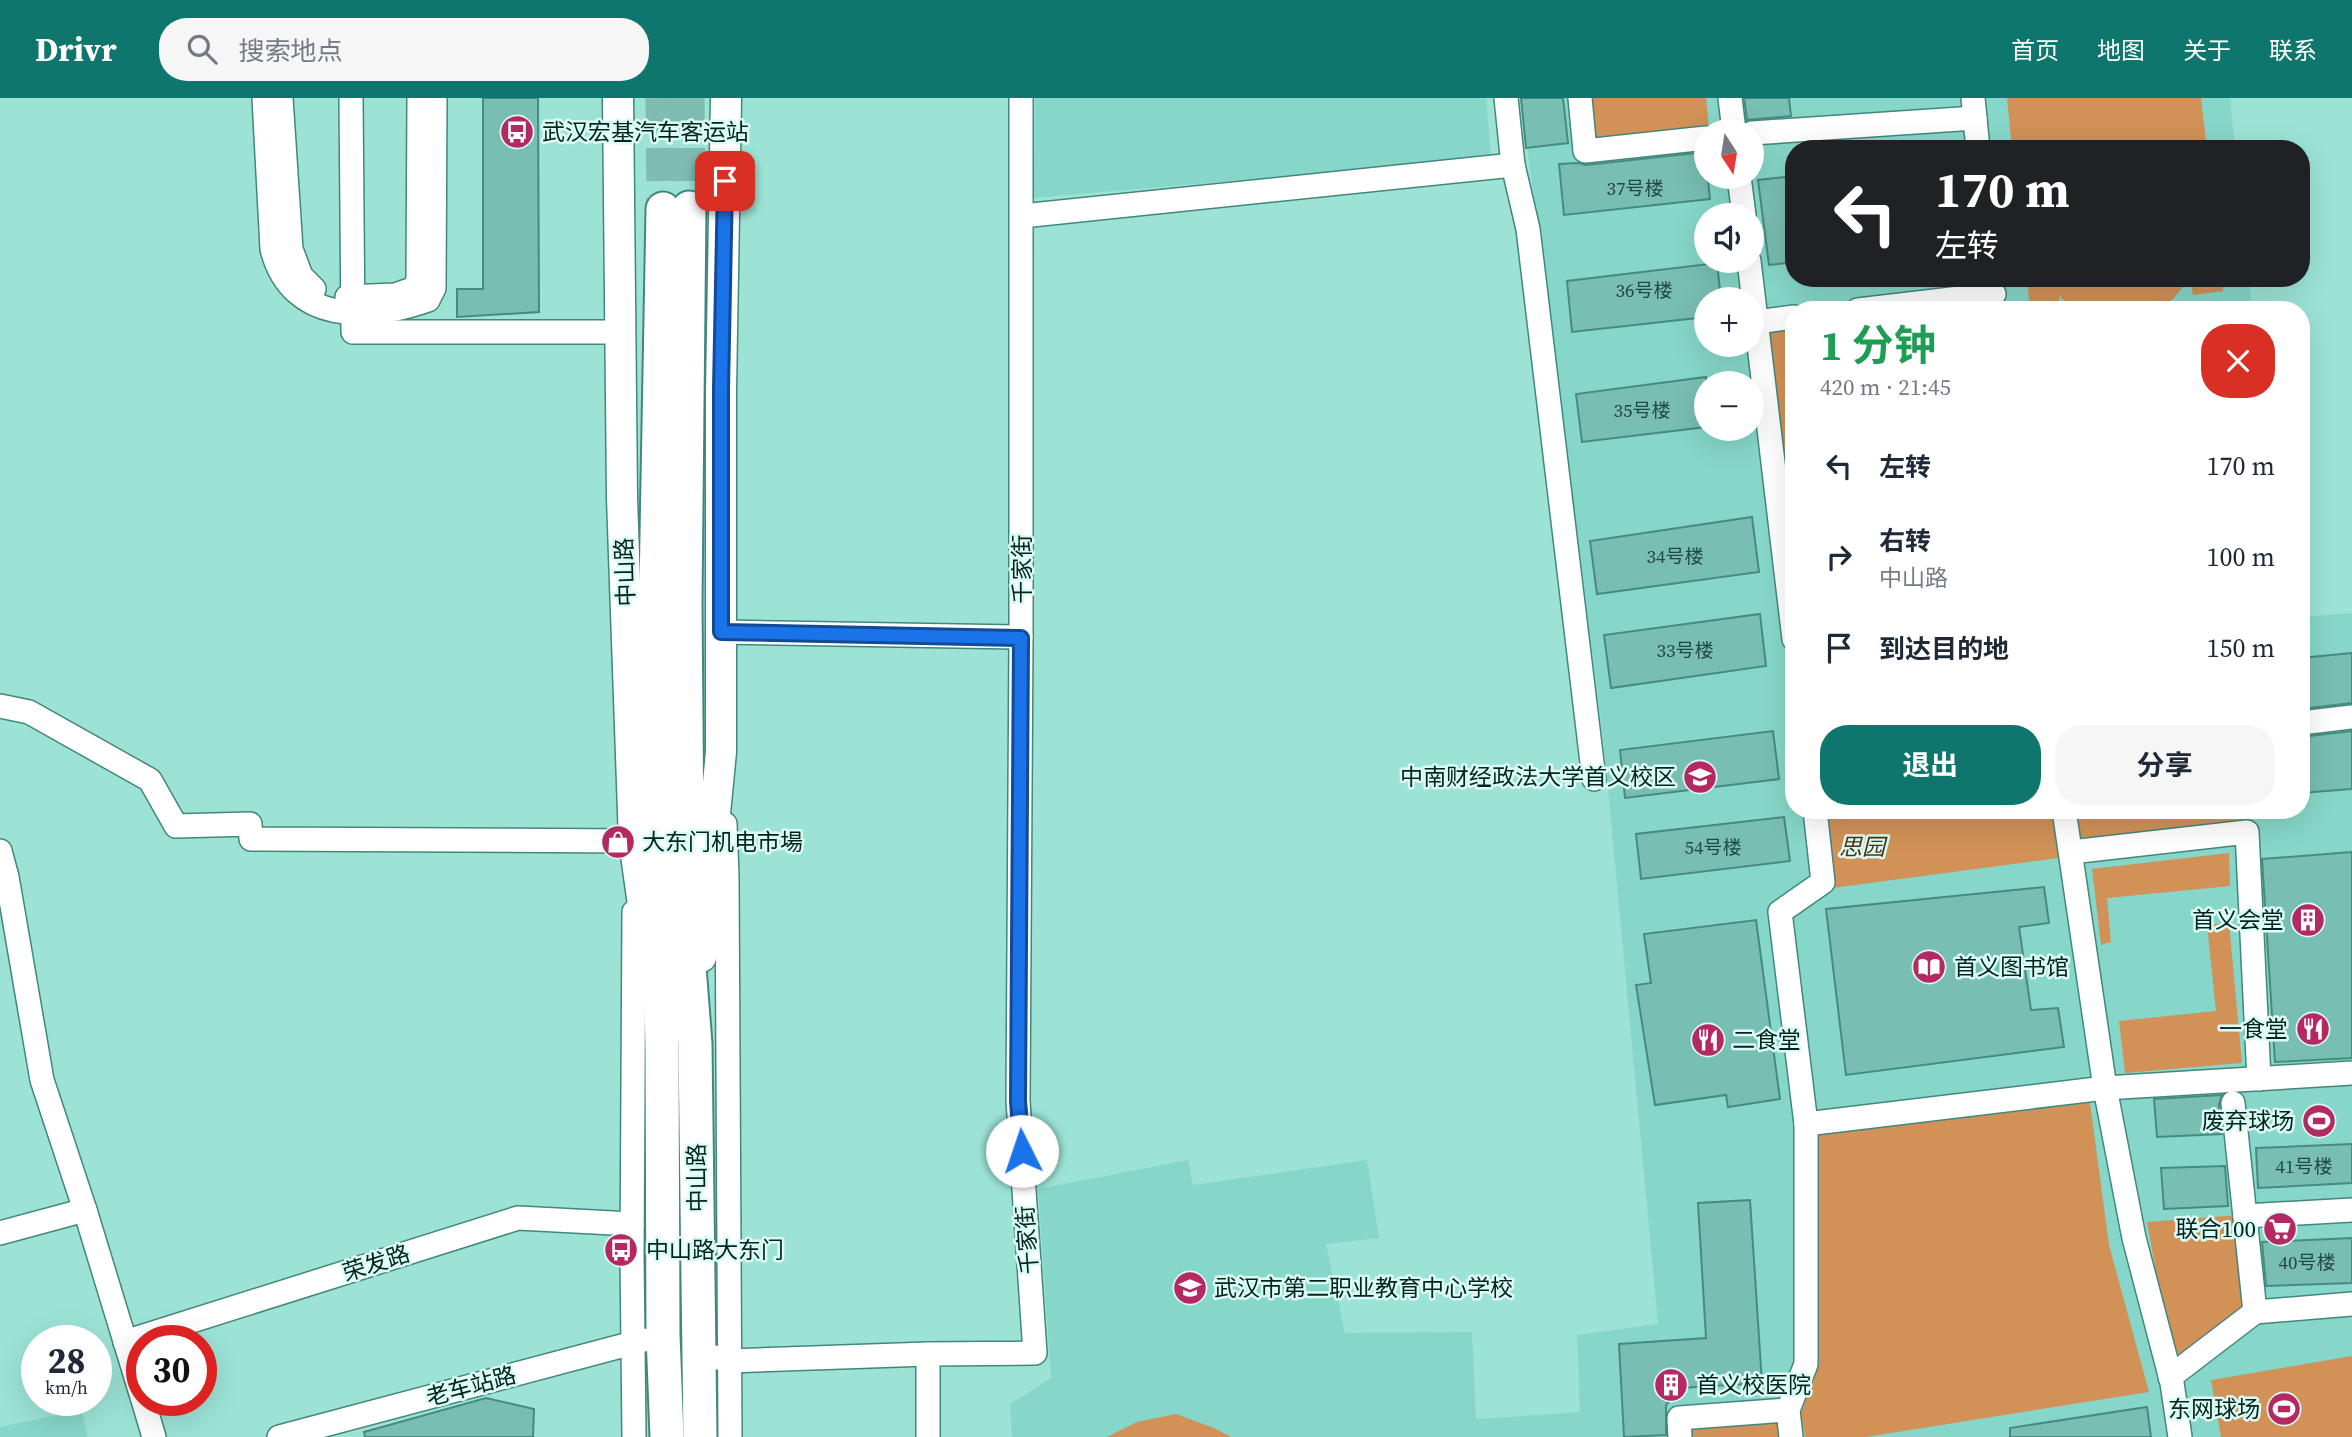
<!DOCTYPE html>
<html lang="zh">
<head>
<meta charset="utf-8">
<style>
	:root { --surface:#fff; --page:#f6f6f7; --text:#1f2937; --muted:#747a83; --accent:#0f766e }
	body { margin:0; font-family:"Source Serif 4","Noto Sans SC",serif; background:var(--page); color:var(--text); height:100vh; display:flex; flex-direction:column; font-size:26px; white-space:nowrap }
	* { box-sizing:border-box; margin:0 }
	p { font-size:23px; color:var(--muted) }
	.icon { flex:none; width:38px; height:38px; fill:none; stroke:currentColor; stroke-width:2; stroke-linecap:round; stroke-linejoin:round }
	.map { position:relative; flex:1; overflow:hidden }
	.side { position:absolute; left:1785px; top:203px; width:525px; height:518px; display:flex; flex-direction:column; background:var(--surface); border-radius:28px; box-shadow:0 7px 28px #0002 }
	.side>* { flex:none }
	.guide { position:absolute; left:1785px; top:42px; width:525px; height:147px; border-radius:28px; box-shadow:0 7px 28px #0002; background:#202124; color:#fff; overflow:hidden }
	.needle { width:46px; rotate:168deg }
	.controls { position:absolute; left:1694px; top:21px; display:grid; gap:14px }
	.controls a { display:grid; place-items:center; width:70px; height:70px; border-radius:50%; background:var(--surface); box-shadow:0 7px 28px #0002; font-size:35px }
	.speed { position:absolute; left:21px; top:1227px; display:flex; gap:14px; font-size:35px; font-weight:700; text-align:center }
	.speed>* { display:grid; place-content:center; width:91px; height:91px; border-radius:50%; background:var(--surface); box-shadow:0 7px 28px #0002; line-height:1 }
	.speed small { font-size:18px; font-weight:400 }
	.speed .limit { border:10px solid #d22; background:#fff; color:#111 }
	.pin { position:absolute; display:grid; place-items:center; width:60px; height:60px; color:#fff; margin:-30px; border-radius:14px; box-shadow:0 4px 10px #0006 }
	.me { position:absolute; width:77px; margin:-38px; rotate:356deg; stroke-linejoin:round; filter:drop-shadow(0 0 5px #0008) }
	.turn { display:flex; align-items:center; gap:24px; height:147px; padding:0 35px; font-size:32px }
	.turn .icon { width:91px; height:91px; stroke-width:2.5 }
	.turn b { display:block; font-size:49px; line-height:60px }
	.round { display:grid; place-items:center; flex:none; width:74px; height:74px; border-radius:28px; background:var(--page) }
	.summary { display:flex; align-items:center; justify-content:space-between; height:119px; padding:0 35px }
	h1 { font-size:42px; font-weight:700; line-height:52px; color:#1e9e55 }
	.cta { display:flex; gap:14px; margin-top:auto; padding:14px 35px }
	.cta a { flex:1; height:80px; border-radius:28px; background:var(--accent); color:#fff; font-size:28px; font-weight:700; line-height:80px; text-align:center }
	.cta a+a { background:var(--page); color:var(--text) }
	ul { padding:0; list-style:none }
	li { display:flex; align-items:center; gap:21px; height:91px; padding:0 35px }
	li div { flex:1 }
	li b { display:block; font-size:26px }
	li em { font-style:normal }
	header { display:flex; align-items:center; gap:42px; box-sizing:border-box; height:98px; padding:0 35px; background:var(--accent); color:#fff }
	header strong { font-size:33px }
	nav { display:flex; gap:38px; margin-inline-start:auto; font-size:24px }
	.search { width:490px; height:63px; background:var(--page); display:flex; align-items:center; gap:18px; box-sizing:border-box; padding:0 24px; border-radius:28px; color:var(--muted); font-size:26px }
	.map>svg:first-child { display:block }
	.built { fill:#86d7c9; fill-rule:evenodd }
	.green { fill:#d19157 }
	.building { fill:#79beb2; stroke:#468b80; stroke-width:2 }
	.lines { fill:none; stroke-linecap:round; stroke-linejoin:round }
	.highway-tunnel { stroke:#7ebcb1; stroke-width:33; stroke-dasharray:33 17; stroke-linecap:butt }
	.minor-casing { stroke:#42877c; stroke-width:26 }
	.major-casing { stroke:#42877c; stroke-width:33 }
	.highway-casing { stroke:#42877c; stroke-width:37 }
	.minor { stroke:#fff; stroke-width:23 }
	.major { stroke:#fff; stroke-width:30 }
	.highway { stroke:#fff; stroke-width:33 }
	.route-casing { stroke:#114b97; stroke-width:18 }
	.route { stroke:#1a73e8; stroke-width:12 }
	.labels { text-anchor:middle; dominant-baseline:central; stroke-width:5; stroke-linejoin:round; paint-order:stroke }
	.number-label { font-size:19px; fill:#214943 }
	.poi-label { font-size:23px; fill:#04221e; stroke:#dafcf5; text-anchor:start }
	.street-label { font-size:23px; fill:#04221e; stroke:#dafcf5 }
	.park-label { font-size:23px; font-style:italic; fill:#502f0e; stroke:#dafcf5 }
</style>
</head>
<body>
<header>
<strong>Drivr</strong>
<div class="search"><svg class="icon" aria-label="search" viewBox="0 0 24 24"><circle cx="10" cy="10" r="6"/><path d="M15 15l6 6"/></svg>搜索地点</div>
<nav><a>首页</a><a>地图</a><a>关于</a><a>联系</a></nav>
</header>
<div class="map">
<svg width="2352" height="1339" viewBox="0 0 2352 1339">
	<rect width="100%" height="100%" fill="#9ce3d6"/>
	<g class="built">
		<path d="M1035 0H1486L1491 60 1034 100Z"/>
		<path d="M1521 0H2230L2235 51H1794V180H2249L2252 212H1794V712H2301V519L2352 515V1339H1012L1010 1306 1051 1280 1038 1091 1188 1062 1193 1087 1367 1062 1379 1140 1326 1146 1345 1235 1472 1234 1476 1321 1580 1314 1577 1237 1658 1226 1604 648ZM1706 33H1752V79H1706ZM1706 117H1752V163H1706ZM1706 201H1752V247H1706ZM1706 285H1752V331H1706Z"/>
		<path d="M81 1312 88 1339H0V1329Z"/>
	</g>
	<g class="green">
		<path d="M1590 0H1706L1709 31 1594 43Z"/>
		<path d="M2007 0H2201L2207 51H2012Z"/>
		<path d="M2027 180H2222L2223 193 2193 197 2190 180 2173 201 2154 212H2078L2067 206 2059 197 2060 212H2030Z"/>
		<path d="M1794 220V531L1756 224Z"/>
		<path d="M1816 712H2052L2059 760 1825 791Z"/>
		<path d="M2071 712H2241L2242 731 2076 749Z"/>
		<path d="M2229 755 2230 788 2107 800 2111 844 2101 847 2092 771Z"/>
		<path d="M2229 825 2242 965 2125 975 2119 923 2216 913 2207 827Z"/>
		<path d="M2090 1005 2109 1147 2149 1294 1866 1339H1805L1801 1316 1816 1271 1815 1037Z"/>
		<path d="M2239 1117 2245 1202 2241 1213 2172 1262 2147 1124Z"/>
		<path d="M2352 1258V1339H2221L2211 1282Z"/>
		<path d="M1176 1316 1214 1330 1231 1339H1107L1137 1324Z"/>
		<path d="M1782 1320 1784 1339H1690L1689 1326Z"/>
	</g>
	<g class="building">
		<path d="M483 0H538L539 214 457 219V191H483Z"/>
		<path d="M1521 0H1563L1568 45 1526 50Z"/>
		<path d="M1744 0H1789L1791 18 1747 22Z"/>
		<path d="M1705 54 1710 101 1564 117 1559 66 1578 65 1586 67Z"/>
		<path d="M1794 78V164L1769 167 1758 82Z"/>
		<path d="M1717 165 1721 201H1706V219L1572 234 1567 183Z"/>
		<path d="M1706 279V329L1582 344 1576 296Z"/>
		<path d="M1752 419 1759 474 1597 496 1590 443Z"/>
		<path d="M1760 516 1766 568 1611 590 1604 537Z"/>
		<path d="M2352 555V605L2301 611V560Z"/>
		<path d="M1773 633 1779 681 1625 700 1620 652Z"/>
		<path d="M2352 633V691L2301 695V639Z"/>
		<path d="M1784 719 1790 763 1641 781 1636 736Z"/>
		<path d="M2352 754V960L2275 964 2262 761Z"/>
		<path d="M2044 789 2049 825 2019 829 2031 912 2058 910 2064 949 1846 977 1826 811Z"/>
		<path d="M1756 822 1780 1001 1728 1009 1726 997 1655 1007 1636 887 1651 885 1644 836Z"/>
		<path d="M2222 997 2219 1006 2222 1036 2157 1039 2154 1001Z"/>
		<path d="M2352 1046V1085L2258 1090 2256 1050Z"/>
		<path d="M2225 1068 2228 1108 2164 1111 2161 1070Z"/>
		<path d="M1750 1102 1762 1285 1681 1290 1666 1307V1337L1624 1339 1619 1246 1706 1240 1698 1105Z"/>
		<path d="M2352 1140V1185L2266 1188 2262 1144Z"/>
		<path d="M486 1300 534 1311 533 1339H365L364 1334Z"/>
		<path d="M2147 1309 2151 1339H2010V1330Z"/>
	</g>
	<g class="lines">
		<g class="highway-tunnel">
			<path d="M662 0 663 111"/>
			<path d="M688 0 689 110"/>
		</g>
		<g class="minor-casing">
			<g id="minor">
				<path d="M264 0 272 151C291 226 368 223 428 202L434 190 435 0"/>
				<path d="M281 0 291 151 301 178 314 191"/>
				<path d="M351 0 353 234H620"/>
				<path d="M1506 0 1513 67 1528 131 1594 681"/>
				<path d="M1580 0 1585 53 1706 40"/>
				<path d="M1730 0 1734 33"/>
				<path d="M1973 0 1978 51"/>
				<path d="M1752 35 1975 20"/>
				<path d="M1739 79 1744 117"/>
				<path d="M1022 118 1513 67"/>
				<path d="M1749 163 1794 541"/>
				<path d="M347 199 395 197 415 190 418 181 419 0"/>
				<path d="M1858 212 1994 196"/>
				<path d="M1756 224 1794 219"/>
				<path d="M721 534 1021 539"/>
				<path d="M0 608 29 614 150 682 176 728 250 726 251 741 634 743V758"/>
				<path d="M2301 625 2352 619"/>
				<path d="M2064 712 2105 990 2134 1140 2172 1285 2180 1339"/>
				<path d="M725 726 727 778 730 1339"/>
				<path d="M0 753 7 779 42 982 85 1112 142 1299"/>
				<path d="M2071 754 2247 734 2259 981"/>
				<path d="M1806 1026 2105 990 2352 975"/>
				<path d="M2245 1118 2352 1112"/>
				<path d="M0 1135 85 1112"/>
				<path d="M2255 1214 2352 1206"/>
				<path d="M125 1244 518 1120 632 1126"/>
				<path d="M715 1259 729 1263 928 1256"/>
				<path d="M2170 1279 2255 1214 2233 1005"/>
				<path d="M143 1302 154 1339"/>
				<path d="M279 1339 644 1242"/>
				<path d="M634 1339 632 1157 634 814"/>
				<path d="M928 1339V1256L1035 1255 1018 1003 1021 539V0"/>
				<path d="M1680 1339 1679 1320 1788 1312"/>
				<path d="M1791 1339 1788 1312 1806 1266V1026L1780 814 1823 784 1815 712"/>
			</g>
		</g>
		<g class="major-casing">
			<g id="major">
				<path d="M618 0 622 400 634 743 648 842"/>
				<path d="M701 859 721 654V292L726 0"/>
			</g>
		</g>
		<g class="highway-casing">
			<g id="highway">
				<path d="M689 110 685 505 688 856 695 946 700 1339"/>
				<path d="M663 111 654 599 662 947 663 1237 667 1339"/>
			</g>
		</g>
		<use href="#minor" class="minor"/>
		<use href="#major" class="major"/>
		<use href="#highway" class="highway"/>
	</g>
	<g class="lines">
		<g class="route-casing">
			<path id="route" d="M725 83 721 292V534L1021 540 1018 1003 1022 1053"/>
		</g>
		<use href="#route" class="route"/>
	</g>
	<defs>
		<g id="bus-disc" transform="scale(1.75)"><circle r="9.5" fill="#b52861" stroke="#dafcf5"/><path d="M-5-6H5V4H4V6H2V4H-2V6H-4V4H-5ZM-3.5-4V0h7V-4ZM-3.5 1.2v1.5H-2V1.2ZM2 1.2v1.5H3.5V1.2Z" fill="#fff"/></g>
		<g id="university-disc" transform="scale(1.75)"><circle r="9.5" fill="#b52861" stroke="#dafcf5"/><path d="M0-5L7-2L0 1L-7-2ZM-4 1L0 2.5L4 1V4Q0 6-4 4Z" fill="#fff"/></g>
		<g id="shop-disc" transform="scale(1.75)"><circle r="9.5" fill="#b52861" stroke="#dafcf5"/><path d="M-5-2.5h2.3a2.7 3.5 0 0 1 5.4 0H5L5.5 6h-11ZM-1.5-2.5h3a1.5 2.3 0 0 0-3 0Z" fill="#fff"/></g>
		<g id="building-disc" transform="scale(1.75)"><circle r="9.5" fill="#b52861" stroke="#dafcf5"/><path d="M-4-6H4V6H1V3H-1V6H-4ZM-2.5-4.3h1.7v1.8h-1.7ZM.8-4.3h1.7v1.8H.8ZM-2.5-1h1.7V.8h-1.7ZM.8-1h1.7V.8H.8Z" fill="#fff"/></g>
		<g id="library-disc" transform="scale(1.75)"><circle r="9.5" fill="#b52861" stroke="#dafcf5"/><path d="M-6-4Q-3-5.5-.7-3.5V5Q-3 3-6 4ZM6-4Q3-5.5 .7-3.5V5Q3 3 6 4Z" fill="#fff"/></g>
		<g id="restaurant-disc" transform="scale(1.75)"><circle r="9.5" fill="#b52861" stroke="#dafcf5"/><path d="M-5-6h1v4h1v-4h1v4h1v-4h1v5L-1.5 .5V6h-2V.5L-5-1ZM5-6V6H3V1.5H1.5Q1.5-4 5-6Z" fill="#fff"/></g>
		<g id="stadium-disc" transform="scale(1.75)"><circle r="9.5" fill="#b52861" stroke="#dafcf5"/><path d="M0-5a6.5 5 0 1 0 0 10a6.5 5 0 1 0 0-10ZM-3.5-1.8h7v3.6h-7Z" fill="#fff"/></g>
		<g id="supermarket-disc" transform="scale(1.75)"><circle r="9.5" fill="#b52861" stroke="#dafcf5"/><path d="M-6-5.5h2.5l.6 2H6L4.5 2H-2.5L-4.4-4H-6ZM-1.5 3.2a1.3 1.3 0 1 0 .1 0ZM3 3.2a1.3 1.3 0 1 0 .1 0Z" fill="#fff"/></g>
	</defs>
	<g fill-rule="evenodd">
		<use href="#bus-disc" x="517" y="34"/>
		<use href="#university-disc" x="1700" y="679"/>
		<use href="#shop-disc" x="618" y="744"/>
		<use href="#building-disc" x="2308" y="822"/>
		<use href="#library-disc" x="1929" y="869"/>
		<use href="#restaurant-disc" x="2313" y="931"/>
		<use href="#restaurant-disc" x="1708" y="942"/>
		<use href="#stadium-disc" x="2319" y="1023"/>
		<use href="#supermarket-disc" x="2280" y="1131"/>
		<use href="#bus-disc" x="621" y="1152"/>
		<use href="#university-disc" x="1190" y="1190"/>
		<use href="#building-disc" x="1671" y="1287"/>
		<use href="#stadium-disc" x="2284" y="1311"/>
	</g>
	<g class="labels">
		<g class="number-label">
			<text x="1635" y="90">37号楼</text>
			<text x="1644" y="192">36号楼</text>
			<text x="1642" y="312">35号楼</text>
			<text x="1675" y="458">34号楼</text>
			<text x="1685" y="552">33号楼</text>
			<text x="1713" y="749">54号楼</text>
			<text x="2304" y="1068">41号楼</text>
			<text x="2307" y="1164">40号楼</text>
		</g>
		<g class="poi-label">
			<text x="542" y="34">武汉宏基汽车客运站</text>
			<text x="1676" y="679" text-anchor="end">中南财经政法大学首义校区</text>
			<text x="642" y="744">大东门机电市場</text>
			<text x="2284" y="822" text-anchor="end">首义会堂</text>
			<text x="1954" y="869">首义图书馆</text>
			<text x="2288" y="931" text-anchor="end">一食堂</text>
			<text x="1732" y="942">二食堂</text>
			<text x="2294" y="1023" text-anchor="end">废弃球场</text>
			<text x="2256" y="1131" text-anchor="end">联合100</text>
			<text x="646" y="1152">中山路大东门</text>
			<text x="1214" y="1190">武汉市第二职业教育中心学校</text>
			<text x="1696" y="1287">首义校医院</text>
			<text x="2260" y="1311" text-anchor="end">东网球场</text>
		</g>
		<g class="street-label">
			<text transform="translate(1022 471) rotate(-90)">千家街</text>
			<text transform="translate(625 474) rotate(-92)">中山路</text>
			<text transform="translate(697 1080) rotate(-91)">中山路</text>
			<text transform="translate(1027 1142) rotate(-94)">千家街</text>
			<text transform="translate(376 1165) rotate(-18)">荣发路</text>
			<text transform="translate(471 1288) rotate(-15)">老车站路</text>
		</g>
		<g class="park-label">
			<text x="1862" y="749">思园</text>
		</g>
	</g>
</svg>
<div class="controls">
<a><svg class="needle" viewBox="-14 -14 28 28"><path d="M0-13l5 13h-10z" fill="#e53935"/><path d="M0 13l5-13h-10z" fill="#747a83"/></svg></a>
<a><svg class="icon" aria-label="sound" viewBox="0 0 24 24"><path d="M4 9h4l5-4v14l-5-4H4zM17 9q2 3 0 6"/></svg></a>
<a>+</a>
<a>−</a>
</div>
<div class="speed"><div>28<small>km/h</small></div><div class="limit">30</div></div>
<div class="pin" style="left:725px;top:83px;background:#d93025"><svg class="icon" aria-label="arrive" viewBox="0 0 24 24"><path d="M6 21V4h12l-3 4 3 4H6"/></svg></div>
<svg class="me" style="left:1022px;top:1053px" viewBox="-20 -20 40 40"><circle r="19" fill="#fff"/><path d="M0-13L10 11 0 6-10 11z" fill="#1a73e8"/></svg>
<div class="guide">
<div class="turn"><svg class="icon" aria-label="left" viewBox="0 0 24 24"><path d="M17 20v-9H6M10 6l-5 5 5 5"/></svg><div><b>170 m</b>左转</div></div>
</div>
<section class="side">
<div class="summary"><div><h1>1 分钟</h1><p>420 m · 21:45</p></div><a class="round" style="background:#d93025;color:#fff"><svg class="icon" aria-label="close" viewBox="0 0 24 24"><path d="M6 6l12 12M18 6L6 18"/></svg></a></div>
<ul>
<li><svg class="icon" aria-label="left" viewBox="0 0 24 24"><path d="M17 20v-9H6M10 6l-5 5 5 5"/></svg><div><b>左转</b></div><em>170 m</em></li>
<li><svg class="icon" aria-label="right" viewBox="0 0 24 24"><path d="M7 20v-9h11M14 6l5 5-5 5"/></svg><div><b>右转</b><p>中山路</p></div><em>100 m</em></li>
<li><svg class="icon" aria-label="arrive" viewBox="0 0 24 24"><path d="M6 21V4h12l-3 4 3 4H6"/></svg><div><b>到达目的地</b></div><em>150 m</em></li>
</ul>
<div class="cta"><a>退出</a><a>分享</a></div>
</section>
</div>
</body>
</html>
